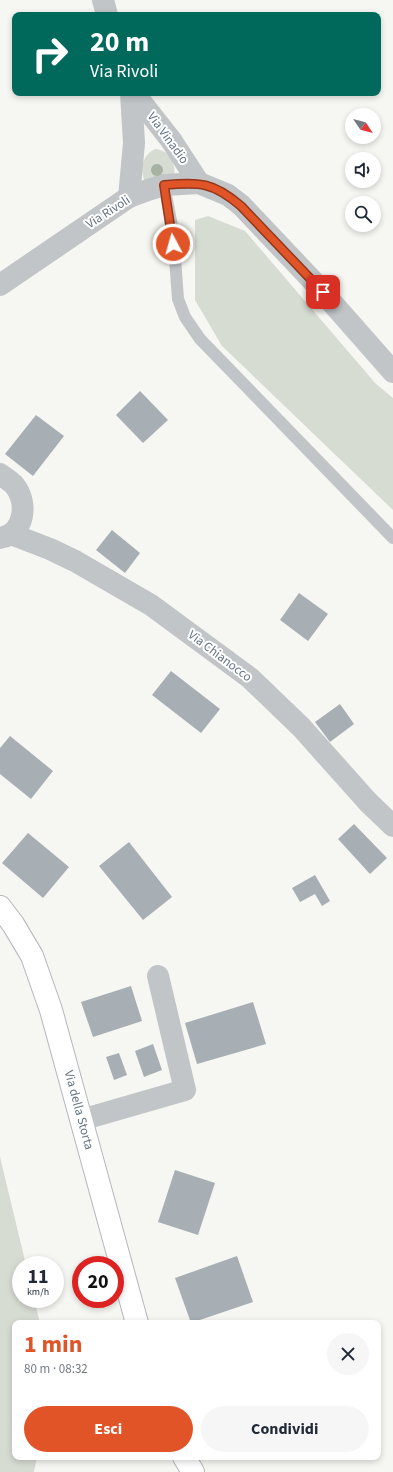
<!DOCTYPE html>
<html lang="it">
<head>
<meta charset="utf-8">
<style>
	:root { --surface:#fff; --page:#f6f6f7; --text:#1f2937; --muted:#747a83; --accent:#e05428 }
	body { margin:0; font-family:"Source Sans 3",sans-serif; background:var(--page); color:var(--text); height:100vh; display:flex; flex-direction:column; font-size:15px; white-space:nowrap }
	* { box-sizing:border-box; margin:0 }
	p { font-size:13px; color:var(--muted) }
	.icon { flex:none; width:22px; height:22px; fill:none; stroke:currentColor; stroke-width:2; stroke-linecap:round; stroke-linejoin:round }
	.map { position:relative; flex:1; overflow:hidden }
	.sheet { position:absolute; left:12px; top:1320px; width:369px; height:140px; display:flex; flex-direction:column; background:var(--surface); border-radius:8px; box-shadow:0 2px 6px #0003 }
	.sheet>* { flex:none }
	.guide { position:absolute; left:12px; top:12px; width:369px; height:84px; border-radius:8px; box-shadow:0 2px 6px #0003; background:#00695c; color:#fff; overflow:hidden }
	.needle { width:26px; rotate:125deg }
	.tools { position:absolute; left:345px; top:108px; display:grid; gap:8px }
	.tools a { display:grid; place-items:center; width:36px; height:36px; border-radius:50%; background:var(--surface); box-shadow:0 2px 6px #0003; font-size:20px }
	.speed { position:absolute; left:12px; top:1256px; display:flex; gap:8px; font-size:20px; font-weight:700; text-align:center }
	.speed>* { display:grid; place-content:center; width:52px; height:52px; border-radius:50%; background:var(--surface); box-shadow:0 2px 6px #0003; line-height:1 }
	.speed small { font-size:10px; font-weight:400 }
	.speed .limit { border:6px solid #d22; background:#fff; color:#111 }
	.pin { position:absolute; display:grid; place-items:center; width:34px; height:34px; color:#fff; margin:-17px; border-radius:8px; box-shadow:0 2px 6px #0006 }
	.me { position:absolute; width:44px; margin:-22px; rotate:354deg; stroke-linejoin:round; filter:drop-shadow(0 0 3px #0008) }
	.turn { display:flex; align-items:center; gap:14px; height:84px; padding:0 12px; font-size:18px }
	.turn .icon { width:52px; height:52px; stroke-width:2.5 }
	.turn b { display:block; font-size:28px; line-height:34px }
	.round { display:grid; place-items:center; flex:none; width:42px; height:42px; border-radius:21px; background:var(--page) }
	.head { display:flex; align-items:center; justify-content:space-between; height:68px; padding:0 12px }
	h1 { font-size:24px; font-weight:700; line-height:30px; color:var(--accent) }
	.button { display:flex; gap:8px; margin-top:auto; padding:8px 12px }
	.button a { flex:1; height:46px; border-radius:24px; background:var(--accent); color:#fff; font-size:16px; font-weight:700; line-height:46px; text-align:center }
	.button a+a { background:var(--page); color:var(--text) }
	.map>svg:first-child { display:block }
	.green { fill:#d7dcd3 }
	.building { fill:#a7afb5 }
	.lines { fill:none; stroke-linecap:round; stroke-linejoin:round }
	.secondary-casing { stroke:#b3b8bd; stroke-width:24 }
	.lane { stroke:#c1c5c8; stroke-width:12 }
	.street { stroke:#c1c5c8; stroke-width:22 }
	.secondary { stroke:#fff; stroke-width:22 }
	.tree { fill:#a8b2a4 }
	.route-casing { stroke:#92371a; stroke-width:10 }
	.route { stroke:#e05428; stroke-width:7 }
	.labels { text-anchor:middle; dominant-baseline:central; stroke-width:4; stroke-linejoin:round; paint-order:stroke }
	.street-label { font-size:13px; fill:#657583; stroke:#fff }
</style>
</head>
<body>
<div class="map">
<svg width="393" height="1472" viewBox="0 0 393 1472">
	<rect width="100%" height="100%" fill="#f6f6f2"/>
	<g class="green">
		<path d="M155 149C170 150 178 166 173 181L145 183C140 169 141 156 155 149Z"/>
		<path d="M208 216 245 231 376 384 393 398V510L222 346 195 300V220Z"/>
		<path d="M0 1157 26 1265H21V1299H34L40 1323H15V1457H37L34 1472H0Z"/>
	</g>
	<g class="building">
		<path d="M140 391 168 420 143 443 116 415Z"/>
		<path d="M36 415 64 436 33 476 5 454Z"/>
		<path d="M112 530 140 553 125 573 96 550Z"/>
		<path d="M299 593 328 614 308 641 280 620Z"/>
		<path d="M171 671 220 709 201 733 152 695Z"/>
		<path d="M340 704 354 724 330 742 315 722Z"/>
		<path d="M10 736 53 771 31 799 0 774V748Z"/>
		<path d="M354 824 387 858 370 874 338 839Z"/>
		<path d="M28 833 69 867 43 898 2 863Z"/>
		<path d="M129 842 172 897 143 920 99 866Z"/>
		<path d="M315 875 330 901 322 906 315 894 300 902 292 888Z"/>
		<path d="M131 986 142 1021 93 1037 81 1002Z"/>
		<path d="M253 1002 266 1044 197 1064 185 1023Z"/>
		<path d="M153 1044 162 1070 144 1077 135 1051Z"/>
		<path d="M119 1053 127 1075 114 1080 106 1057Z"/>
		<path d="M175 1170 215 1183 198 1235 158 1222Z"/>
		<path d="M237 1256 253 1302 191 1323 175 1278Z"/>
	</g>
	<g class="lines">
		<g class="secondary-casing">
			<g id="secondary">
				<path d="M0 907 13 924 32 956 51 1010 137 1323"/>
				<path d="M184 1457 193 1472"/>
			</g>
		</g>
		<path class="lane" d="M164 185 173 231 178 299 185 317 200 339 393 538"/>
		<g class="street">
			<path d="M103 0 107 15"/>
			<path d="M134 93 171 140 199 183"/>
			<path d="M129 197 134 143 131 93"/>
			<path d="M0 285 129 197 148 190 164 185 199 183 228 195 241 205 312 280 393 372"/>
			<path d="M0 474C5 478 11 481 15 486 28 503 25 534 0 538"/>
			<path d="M11 534 50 549 75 561 151 605 250 678 301 727 368 802 393 826"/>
			<path d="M81 1120 185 1090 158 976"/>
		</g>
		<use href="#secondary" class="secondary"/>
	</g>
	<circle class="tree" cx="157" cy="170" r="6"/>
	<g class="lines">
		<g class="route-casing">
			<path id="route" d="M173 244 164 185C200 182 213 182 241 206L323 292"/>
		</g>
		<use href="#route" class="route"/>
	</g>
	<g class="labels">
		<g class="street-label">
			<text transform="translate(168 138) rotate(54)">Via Vinadio</text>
			<text transform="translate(108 212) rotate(-33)">Via Rivoli</text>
			<text transform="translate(220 656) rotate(37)">Via Chianocco</text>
			<text transform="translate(79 1110) rotate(75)">Via della Storta</text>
		</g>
	</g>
</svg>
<div class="tools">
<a><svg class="needle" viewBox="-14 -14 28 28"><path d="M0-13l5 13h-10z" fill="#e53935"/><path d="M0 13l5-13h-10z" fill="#747a83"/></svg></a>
<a><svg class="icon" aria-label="sound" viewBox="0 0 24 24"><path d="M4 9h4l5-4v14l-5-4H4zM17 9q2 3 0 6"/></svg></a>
<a><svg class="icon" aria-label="search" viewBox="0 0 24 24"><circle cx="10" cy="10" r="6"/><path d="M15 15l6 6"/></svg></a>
</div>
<div class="speed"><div>11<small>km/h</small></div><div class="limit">20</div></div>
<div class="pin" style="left:323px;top:292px;background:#d93025"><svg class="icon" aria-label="arrive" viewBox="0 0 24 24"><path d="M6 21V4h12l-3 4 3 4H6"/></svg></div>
<svg class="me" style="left:173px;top:244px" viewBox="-20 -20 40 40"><circle r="17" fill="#e05428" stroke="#fff" stroke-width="3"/><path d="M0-11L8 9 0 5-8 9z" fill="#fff"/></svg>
<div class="guide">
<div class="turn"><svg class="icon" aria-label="right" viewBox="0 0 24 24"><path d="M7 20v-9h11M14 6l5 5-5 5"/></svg><div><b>20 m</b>Via Rivoli</div></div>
</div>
<section class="sheet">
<div class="head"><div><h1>1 min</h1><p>80 m · 08:32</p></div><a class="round"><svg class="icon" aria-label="close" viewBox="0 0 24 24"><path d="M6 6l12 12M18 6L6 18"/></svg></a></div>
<div class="button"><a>Esci</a><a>Condividi</a></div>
</section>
</div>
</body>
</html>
